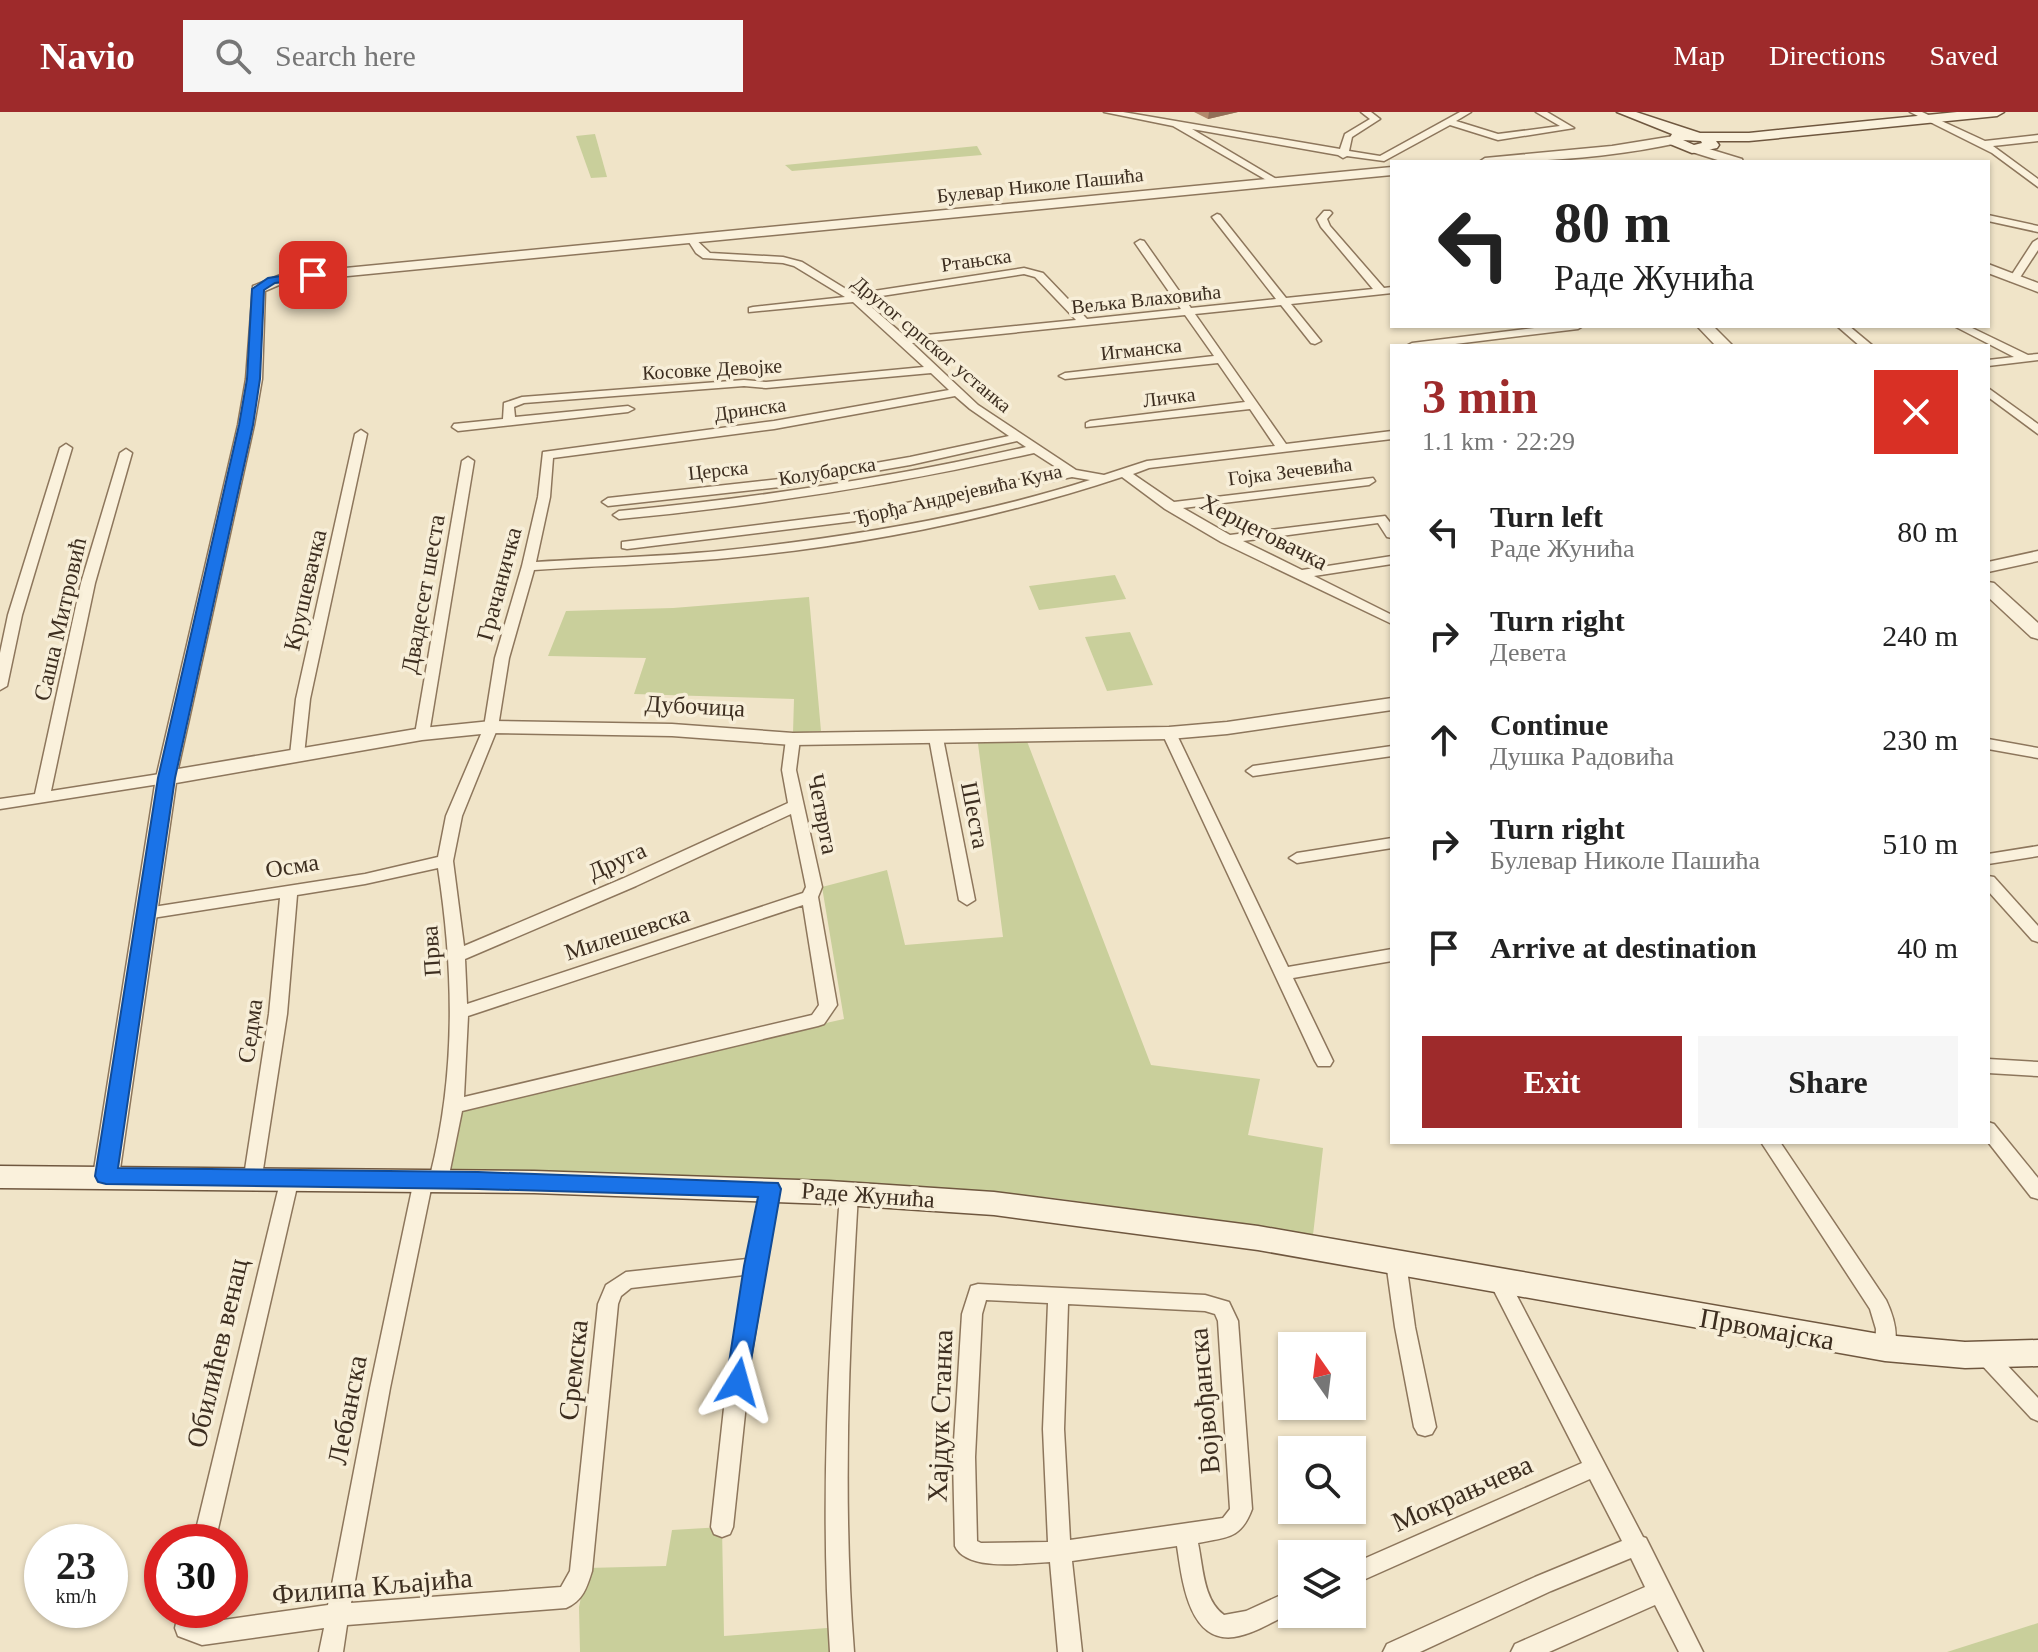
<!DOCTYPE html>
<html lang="en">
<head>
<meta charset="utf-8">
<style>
	:root { --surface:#fff; --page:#f6f6f6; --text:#222; --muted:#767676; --accent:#9e2a2b }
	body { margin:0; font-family:"Times New Roman",serif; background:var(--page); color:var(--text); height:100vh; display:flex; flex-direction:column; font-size:30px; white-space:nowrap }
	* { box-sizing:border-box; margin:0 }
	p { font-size:26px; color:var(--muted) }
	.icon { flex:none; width:44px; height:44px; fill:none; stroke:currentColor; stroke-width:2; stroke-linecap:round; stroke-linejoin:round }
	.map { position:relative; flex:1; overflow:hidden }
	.drawer { position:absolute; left:1390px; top:232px; width:600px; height:800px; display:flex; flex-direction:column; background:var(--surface); border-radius:0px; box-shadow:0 2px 6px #0004 }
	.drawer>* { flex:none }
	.banner { position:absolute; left:1390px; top:48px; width:600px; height:168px; border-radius:0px; box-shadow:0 2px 6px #0004; background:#fff; color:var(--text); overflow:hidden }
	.needle { width:52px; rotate:346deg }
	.tools { position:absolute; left:1278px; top:1220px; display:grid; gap:16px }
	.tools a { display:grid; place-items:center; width:88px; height:88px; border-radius:0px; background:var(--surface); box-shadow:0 2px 6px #0004; font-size:40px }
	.speed { position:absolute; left:24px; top:1412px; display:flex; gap:16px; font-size:40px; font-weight:700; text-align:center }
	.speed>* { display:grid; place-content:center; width:104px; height:104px; border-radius:50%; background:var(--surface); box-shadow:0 2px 6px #0004; line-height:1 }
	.speed small { font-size:20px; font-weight:400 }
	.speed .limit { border:12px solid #d22; background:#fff; color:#111 }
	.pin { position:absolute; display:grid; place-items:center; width:68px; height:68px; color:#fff; margin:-34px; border-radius:16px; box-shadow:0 4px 12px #0006 }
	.me { position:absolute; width:88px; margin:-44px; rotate:8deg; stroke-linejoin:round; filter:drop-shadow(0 0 6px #0008) }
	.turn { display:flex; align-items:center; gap:28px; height:168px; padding:0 32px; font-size:36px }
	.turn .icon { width:104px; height:104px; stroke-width:2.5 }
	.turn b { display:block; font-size:56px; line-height:68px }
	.round { display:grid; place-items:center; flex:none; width:84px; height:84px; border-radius:0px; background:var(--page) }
	.head { display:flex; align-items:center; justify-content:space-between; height:136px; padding:0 32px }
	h1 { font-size:48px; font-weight:800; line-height:60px; color:var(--accent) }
	.action { display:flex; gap:16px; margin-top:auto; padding:16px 32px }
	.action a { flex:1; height:92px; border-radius:0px; background:var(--accent); color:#fff; font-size:32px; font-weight:800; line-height:92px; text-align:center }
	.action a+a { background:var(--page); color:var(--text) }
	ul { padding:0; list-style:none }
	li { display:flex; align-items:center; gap:24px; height:104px; padding:0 32px }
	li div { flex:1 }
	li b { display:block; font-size:30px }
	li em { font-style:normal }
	header { display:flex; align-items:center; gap:48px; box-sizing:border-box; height:112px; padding:0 40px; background:var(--accent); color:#fff }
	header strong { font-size:38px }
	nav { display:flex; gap:44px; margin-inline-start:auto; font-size:28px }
	.search { width:560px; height:72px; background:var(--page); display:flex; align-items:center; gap:20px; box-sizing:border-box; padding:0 28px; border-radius:0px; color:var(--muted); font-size:30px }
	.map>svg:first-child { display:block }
	.green { fill:#c9cf9b }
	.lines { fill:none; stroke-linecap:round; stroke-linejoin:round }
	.minor-casing { stroke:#8d765c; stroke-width:3 }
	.tertiary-casing { stroke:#8d765c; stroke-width:3 }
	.secondary-casing { stroke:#6f573f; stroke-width:3 }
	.minor { fill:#faf1dc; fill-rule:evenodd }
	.tertiary { fill:#faf1dc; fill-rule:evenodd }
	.secondary { fill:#faf1dc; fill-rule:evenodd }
	.wall { fill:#b2896c }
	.shaded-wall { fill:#916f58 }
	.route { fill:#1a73e8; stroke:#114b97; stroke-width:2 }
	.labels { text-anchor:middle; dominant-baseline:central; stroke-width:7; stroke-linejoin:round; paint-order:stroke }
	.far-street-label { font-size:20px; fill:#3d2e20; stroke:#f7eed8 }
	.street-label { font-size:24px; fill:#3d2e20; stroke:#f7eed8 }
	.near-street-label { font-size:28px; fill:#3d2e20; stroke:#f7eed8 }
</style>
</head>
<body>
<header>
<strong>Navio</strong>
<div class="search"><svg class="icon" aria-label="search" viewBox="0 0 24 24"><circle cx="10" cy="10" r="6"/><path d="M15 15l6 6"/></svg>Search here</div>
<nav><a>Map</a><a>Directions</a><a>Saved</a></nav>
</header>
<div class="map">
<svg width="2038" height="1540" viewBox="0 0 2038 1540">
	<rect width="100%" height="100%" fill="#f0e4c8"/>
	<g class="green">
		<path d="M595 22 607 65 591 66 576 24Z"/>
		<path d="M977 34 982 43 792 59 785 53Z"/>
		<path d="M1115 463 1126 487 1039 498 1029 474Z"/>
		<path d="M809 485 821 619 793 621 794 587 634 582 646 546 548 544 566 499 673 496Z"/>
		<path d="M1130 520 1153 573 1107 579 1085 525Z"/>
		<path d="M977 624H1025L1151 953 1260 967 1248 1023 1323 1036 1313 1123 1054 1086 888 1072 452 1057 455 994 844 907 822 775 887 758 905 833 1003 825Z"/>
		<path d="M722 1415 724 1524 840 1515 842 1540H580L579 1495 587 1456 666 1454 672 1418Z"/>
		<path d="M2038 1511V1540H1947Z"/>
	</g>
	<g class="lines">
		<g class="minor-casing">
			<g id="minor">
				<path d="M1104 0H1123L1340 37 1345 22 1370 7 1361 0H1371L1380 7 1352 25 1349 39 1380 44 1460 0H1471L1456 9 1498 22 1560 14 1536 0H1547L1574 16 1498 28 1450 13 1384 49 1347 44 1343 46 1338 43 1192 17 1278 68 1280 70 1275 73 1173 14Z"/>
				<path d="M1910 0H1922L1985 29 2038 23V29L1993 34 2038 67V75L1992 41Z"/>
				<path d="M1324 99H1330L1332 101 1327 107 1330 114 1384 176 1392 175V181L1291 192 1321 229 1315 232 1311 231 1281 193 1195 202 1286 332 1392 319V327L1149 356 1133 362 1174 390 1373 366 1375 369 1369 373 1183 396 1230 423 1385 404 1392 413V426L1387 425 1378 411 1243 429 1302 458 1392 444V452L1314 464 1392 503V512L1221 430 1165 397 1122 365C992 408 854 435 717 447 656 452 595 454 534 458L509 546 498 615 462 704 453 749 464 834 624 766 788 691 782 658 786 627 793 622 800 627 796 658 822 775 818 785 837 893 824 912 818 914 462 999 448 1068 446 1073 439 1075 432 1072 390 1276 351 1491 561 1475 570 1459 598 1192 606 1173 626 1160 747 1147 761 1077 763 1072 770 1070 777 1072 779 1077 751 1245 733 1415 730 1422 722 1425 714 1422 711 1415 725 1287 744 1163 631 1176 621 1184 618 1192 592 1459C587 1475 583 1489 566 1496L347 1513 343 1540H319L324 1516 202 1533 178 1524 175 1516 179 1498H201L199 1510 202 1511 328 1493 370 1276 414 1068 416 1063 423 1061 430 1064C456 962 454 860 438 756L365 772 297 783 287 902 262 1064 260 1069 253 1071 246 1069 244 1064 269 902 280 786 146 807 140 805 138 801 140 797 365 762 438 745 446 704 484 615 495 546 522 454 538 385 543 340 774 309 949 278 931 261 766 276 744 274 524 291 514 295 515 305 628 294 634 297 628 300 458 319 452 315 454 312 503 307 504 291 522 285 744 268 766 270 924 255 853 190 749 200V196L753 195 845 185 794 154 783 151 703 146 696 141 687 127 692 124 710 141 783 145 802 150 854 182 1024 156 1043 161 1087 207 1181 197 1135 131 1140 128 1144 129 1191 196 1276 187 1212 105 1217 102 1220 103 1286 186 1373 177 1321 115 1317 107ZM1024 162 1035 165 1076 208 906 225 862 187ZM1185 203 1214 244 1065 261 1059 264 1065 267 1218 251 1245 290 1090 309 1086 311V315L1250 297 1275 334 1147 349 1104 363 1076 358 978 293 912 231ZM955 284 970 297 1009 324 910 345 789 366 608 386 602 390 608 394 789 374 910 353 1017 329 1026 335C891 366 756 386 619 399L613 403 619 407C759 394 897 372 1034 341L1062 359 863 400 622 430V436L627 437 863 408 1072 365 1090 368C971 406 843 426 719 439 659 445 597 446 536 450L550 385 553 346 774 317ZM791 702 806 775 803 781 467 892 465 847 636 774ZM803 793 819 893 812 903 464 985 468 904Z"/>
				<path d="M1988 103 2038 114V120L1988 109Z"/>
				<path d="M2038 127V138L2019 167 2010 169 2009 167 2033 130Z"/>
				<path d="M1551 214H1583L1578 217 1439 234H1406L1412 231Z"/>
				<path d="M1837 214H1849L1873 234H1860Z"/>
				<path d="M1954 214H1968L2028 243 2038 242V248L1988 254V248L2014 245Z"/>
				<path d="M1988 276 2038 312V322L1988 285Z"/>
				<path d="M361 318 367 322 310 587 304 643 297 648 290 643 296 587 355 322Z"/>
				<path d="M66 332 72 336 22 503 7 574 0 578V541L8 503 60 336Z"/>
				<path d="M126 337 132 341 95 471 51 679 166 661 174 666 166 671 0 697V687L35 682 81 471 120 341Z"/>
				<path d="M468 345 474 349 429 622 422 626 415 622 462 349Z"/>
				<path d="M1169 617 1176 621 1288 855 1392 837V849L1293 866 1333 949 1330 954H1318L1315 949 1162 621Z"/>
				<path d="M936 621 943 626 975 788 967 793 959 788 929 626Z"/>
				<path d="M1988 627 2038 636V646L1988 637Z"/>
				<path d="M1392 634V644L1253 664 1246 659 1253 654Z"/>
				<path d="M1392 726V736L1297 751 1289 746 1297 741Z"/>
				<path d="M2038 734V744L1988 752V742Z"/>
				<path d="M1988 764 1994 765 2038 814V830L2032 828 1988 779Z"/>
				<path d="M1988 947 2038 950V964L1988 961Z"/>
				<path d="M1988 1010 1994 1012 2038 1066V1087L2031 1085 1988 1030Z"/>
				<path d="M1761 1030H1780L1886 1188C1894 1205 1900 1225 1892 1242L1885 1245 1878 1242 1875 1236 1876 1217 1870 1197Z"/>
				<path d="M290 1059 297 1061 299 1066 215 1430H193L281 1066 283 1061Z"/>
				<path d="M849 1075 856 1077 858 1082C849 1235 842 1387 854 1540H830C820 1387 829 1235 840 1082L842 1077Z"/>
				<path d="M1396 1142 1403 1144 1406 1150 1415 1215 1436 1315 1432 1322 1425 1324 1418 1322 1414 1315 1395 1215 1386 1150 1389 1144Z"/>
				<path d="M1499 1161 1506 1163 1643 1425 1646 1426 1703 1540H1679L1655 1493 1549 1540H1511L1515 1532 1645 1475 1631 1446 1551 1479 1420 1540H1383L1387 1532 1535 1465 1622 1429 1590 1367 1352 1473V1452L1582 1351 1489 1169 1492 1163Z"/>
				<path d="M978 1172 1205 1183 1229 1190 1238 1209 1252 1397C1241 1427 1227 1425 1198 1431 1203 1454 1203 1488 1224 1503L1246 1499 1292 1478V1500C1274 1509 1254 1522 1234 1525 1188 1531 1182 1466 1177 1434L1072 1449 1082 1540H1058L1050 1450C1025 1451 967 1460 955 1434L953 1345 962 1202 971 1174ZM986 1188 1048 1191 1043 1317 1048 1430 981 1431 977 1429 975 1345 982 1202ZM1068 1192 1205 1199 1215 1202 1218 1209 1230 1397 1223 1406 1070 1428 1064 1317Z"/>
				<path d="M1984 1233 1991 1236 2038 1286V1309L2031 1306 1977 1248 1974 1242 1977 1236Z"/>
			</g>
		</g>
		<g class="tertiary-casing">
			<g id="tertiary">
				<path d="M1674 24 1678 25V31C1613 45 1545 50 1479 50L1485 46 1612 34Z"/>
				<path d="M1696 33 1742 47 1743 50H1724L1692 40V34Z"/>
				<path d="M1392 55V63L286 170 265 179 262 267 254 313 178 657 422 616 491 609 672 612 793 621 1169 615 1227 610 1392 586V598L1227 622 1169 627 793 633 672 624 491 621 422 628 176 671 119 1064 115 1071 106 1074 97 1071 93 1064 156 666 238 313 246 267 253 174 283 162Z"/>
				<path d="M1988 152 2038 171V180L1988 161Z"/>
				<path d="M1697 214H1713L1733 234H1716Z"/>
				<path d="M2038 439V449L1988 460V450Z"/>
				<path d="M1988 470 1994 471 2038 511V527L2031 525 1988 485Z"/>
			</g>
		</g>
		<g class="secondary-casing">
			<g id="secondary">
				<path d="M1617 0H1636L1700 21H1749L1957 0H2004L1997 4 1749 29H1716L1719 33 1717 36 1692 41 1670 32 1668 29 1672 22ZM1683 28 1701 29 1702 31 1694 33Z"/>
				<path d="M0 1054 534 1059 829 1069 994 1080 1258 1114 1885 1223 1965 1230 2038 1228V1254L1965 1256 1885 1249 1258 1138 994 1103 829 1092 534 1081 0 1076Z"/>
			</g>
		</g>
		<use href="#minor" class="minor"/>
		<use href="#tertiary" class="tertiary"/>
		<use href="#secondary" class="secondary"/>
	</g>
	<path class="wall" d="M1194 0H1238L1208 7Z"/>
	<path class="shaded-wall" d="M1209 0H1238L1208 7Z"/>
	<path class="route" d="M313 159 317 160V166L275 171 264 178 260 267 253 313 175 666 118 1056 478 1060 778 1071 781 1077 746 1277 738 1280 730 1277 726 1270 744 1154 758 1085 478 1077 106 1072 98 1070 95 1064 158 666 239 313 247 267 252 177 268 166Z"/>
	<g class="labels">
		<g class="far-street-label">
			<text transform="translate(1040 73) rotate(-6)">Булевар Николе Пашића</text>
			<text transform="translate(976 148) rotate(-8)">Ртањска</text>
			<text transform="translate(1146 187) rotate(-6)">Вељка Влаховића</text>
			<text transform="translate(932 232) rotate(40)">Другог српског устанка</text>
			<text transform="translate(1141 237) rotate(-6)">Игманска</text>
			<text transform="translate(712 257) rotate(-3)">Косовке Девојке</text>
			<text transform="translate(1169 285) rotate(-7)">Личка</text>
			<text transform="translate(750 297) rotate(-8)">Дринска</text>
			<text transform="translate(718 358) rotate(-6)">Церска</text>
			<text transform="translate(827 359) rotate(-9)">Колубарска</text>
			<text transform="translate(1290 359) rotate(-7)">Гојка Зечевића</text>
			<text transform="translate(958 382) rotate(-13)">Ђорђа Андрејевића Куна</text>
		</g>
		<g class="street-label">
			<text transform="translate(1264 420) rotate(27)">Херцеговачка</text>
			<text transform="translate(499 472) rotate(-75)">Грачаничка</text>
			<text transform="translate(305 478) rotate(-77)">Крушевачка</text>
			<text transform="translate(423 482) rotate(-80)">Двадесет шеста</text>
			<text transform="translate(60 507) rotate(-77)">Саша Митровић</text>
			<text transform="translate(695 594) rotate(3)">Дубочица</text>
			<text transform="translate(823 702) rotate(79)">Четврта</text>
			<text transform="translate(975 703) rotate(79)">Шеста</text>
			<text transform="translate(617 749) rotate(-24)">Друга</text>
			<text transform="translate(292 754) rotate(-9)">Осма</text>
			<text transform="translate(627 821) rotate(-18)">Милешевска</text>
			<text transform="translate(431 839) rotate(-94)">Прва</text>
			<text transform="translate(250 919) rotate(-82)">Седма</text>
			<text transform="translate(868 1083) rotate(4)">Раде Жунића</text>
		</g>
		<g class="near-street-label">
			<text transform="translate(1767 1217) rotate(10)">Првомајска</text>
			<text transform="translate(217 1241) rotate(-77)">Обилићев венац</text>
			<text transform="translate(573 1258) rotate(-84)">Сремска</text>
			<text transform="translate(1204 1289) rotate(-95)">Војвођанска</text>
			<text transform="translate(347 1298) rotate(-79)">Лебанска</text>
			<text transform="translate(940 1304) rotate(-88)">Хајдук Станка</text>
			<text transform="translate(1462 1381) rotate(-24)">Мокрањчева</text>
			<text transform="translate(372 1474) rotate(-5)">Филипа Кљајића</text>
		</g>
	</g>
</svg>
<div class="tools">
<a><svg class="needle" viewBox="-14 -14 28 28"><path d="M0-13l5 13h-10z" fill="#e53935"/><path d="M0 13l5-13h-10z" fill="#767676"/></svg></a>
<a><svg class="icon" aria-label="search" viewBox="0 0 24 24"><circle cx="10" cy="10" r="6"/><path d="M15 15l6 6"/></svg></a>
<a><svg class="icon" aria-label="layers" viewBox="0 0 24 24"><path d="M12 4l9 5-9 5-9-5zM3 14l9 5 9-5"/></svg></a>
</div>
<div class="speed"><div>23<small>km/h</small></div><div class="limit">30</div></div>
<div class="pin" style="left:313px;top:163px;background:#d93025"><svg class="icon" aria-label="arrive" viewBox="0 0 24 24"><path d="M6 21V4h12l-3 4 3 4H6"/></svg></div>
<svg class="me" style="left:738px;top:1270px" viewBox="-20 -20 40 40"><path d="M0-17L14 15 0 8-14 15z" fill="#1a73e8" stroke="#fff" stroke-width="4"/></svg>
<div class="banner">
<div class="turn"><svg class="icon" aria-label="left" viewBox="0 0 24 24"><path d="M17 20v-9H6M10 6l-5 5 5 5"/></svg><div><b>80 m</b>Раде Жунића</div></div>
</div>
<section class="drawer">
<div class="head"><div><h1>3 min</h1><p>1.1 km · 22:29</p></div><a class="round" style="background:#d93025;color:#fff"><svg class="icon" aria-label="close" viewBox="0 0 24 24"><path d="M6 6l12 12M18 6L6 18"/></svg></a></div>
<ul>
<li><svg class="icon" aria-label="left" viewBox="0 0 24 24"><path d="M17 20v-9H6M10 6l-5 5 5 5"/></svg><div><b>Turn left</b><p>Раде Жунића</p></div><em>80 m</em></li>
<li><svg class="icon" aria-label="right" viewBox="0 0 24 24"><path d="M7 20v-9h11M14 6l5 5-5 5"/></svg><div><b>Turn right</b><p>Девета</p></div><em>240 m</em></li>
<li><svg class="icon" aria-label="ahead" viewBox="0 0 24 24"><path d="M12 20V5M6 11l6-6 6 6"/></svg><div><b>Continue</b><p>Душка Радовића</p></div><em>230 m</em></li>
<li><svg class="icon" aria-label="right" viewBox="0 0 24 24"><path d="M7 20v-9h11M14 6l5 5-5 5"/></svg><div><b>Turn right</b><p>Булевар Николе Пашића</p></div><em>510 m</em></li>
<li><svg class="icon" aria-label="arrive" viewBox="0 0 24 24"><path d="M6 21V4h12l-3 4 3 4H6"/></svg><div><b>Arrive at destination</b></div><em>40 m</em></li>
</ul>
<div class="action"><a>Exit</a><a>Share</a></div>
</section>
</div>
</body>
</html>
